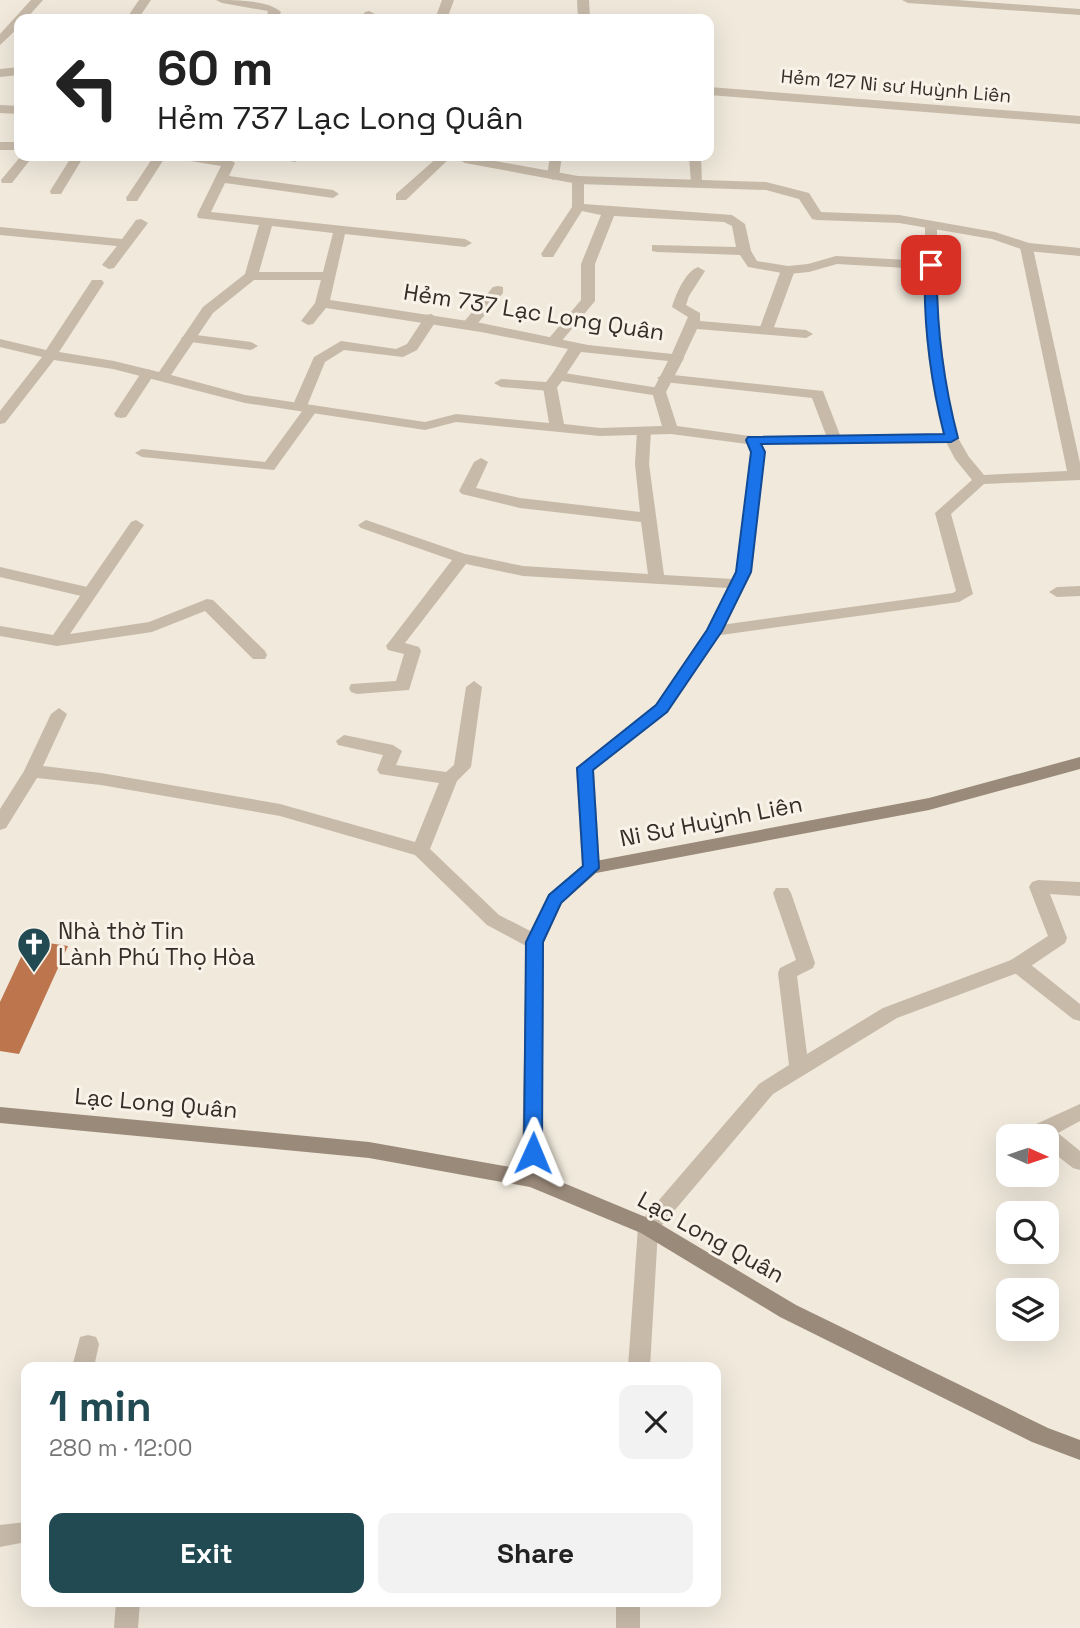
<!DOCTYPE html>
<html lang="en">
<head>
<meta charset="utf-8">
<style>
	:root { --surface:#fff; --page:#f2f2f2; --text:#222; --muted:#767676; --accent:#214a53 }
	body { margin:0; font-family:"Space Grotesk",sans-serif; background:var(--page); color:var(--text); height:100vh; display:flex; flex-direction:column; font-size:26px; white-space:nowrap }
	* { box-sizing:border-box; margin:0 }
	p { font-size:23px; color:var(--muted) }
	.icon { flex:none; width:38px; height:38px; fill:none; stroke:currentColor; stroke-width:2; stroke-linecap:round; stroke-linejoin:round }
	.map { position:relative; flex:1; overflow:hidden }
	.drawer { position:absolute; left:21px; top:1362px; width:700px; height:245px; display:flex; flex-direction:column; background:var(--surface); border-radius:14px; box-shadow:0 7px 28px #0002 }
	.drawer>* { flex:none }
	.hud { position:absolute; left:14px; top:14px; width:700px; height:147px; border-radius:14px; box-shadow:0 7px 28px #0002; background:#fff; color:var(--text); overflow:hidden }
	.needle { width:46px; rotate:93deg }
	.fabs { position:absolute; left:996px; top:1124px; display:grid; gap:14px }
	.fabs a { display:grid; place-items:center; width:63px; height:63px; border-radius:14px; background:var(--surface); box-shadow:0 7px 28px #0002; font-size:35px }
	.pin { position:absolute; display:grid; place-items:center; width:60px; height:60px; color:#fff; margin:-30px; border-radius:14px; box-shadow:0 4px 10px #0006 }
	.me { position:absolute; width:77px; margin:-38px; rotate:1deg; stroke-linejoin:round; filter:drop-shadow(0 0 5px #0008) }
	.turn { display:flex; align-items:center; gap:24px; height:147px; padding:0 28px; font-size:32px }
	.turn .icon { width:91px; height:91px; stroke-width:2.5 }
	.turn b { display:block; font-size:49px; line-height:60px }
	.round { display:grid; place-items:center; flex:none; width:74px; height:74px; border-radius:14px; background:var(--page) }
	.summary { display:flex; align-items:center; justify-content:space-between; height:119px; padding:0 28px }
	h1 { font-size:42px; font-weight:600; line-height:52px; color:var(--accent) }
	.button { display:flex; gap:14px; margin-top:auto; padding:14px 28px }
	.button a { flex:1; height:80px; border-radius:14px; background:var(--accent); color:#fff; font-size:28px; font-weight:600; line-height:80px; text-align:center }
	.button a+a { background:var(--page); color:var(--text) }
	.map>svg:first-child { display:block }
	.building { fill:#bd754d }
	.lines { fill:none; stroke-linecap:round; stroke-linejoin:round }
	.lane { fill:#c7baa9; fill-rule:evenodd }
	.street { fill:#c7baa9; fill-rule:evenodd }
	.secondary { fill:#9a8a7a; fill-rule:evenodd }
	.route { fill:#1a73e8; stroke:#114b97; stroke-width:2 }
	.labels { text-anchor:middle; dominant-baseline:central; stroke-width:6; stroke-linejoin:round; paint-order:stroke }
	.far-street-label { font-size:19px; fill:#352d28; stroke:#f8f2e8 }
	.street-label { font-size:23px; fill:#352d28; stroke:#f8f2e8 }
	.poi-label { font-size:23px; fill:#352d28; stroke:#f8f2e8; text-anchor:start }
</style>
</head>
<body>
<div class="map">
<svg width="1080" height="1628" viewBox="0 0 1080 1628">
	<rect width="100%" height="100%" fill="#f0e9dc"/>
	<path class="building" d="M29 940 68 946 19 1054 0 1051V1002Z"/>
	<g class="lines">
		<g class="lane">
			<path d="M31 0H43L26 19H19V27L0 45V34Z"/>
			<path d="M139 0H151L138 19H126Z"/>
			<path d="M216 0C234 0 269 0 281 12L278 19H266L268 11 222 3Z"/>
			<path d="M442 0H454L447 19H435Z"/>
			<path d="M902 0H957L1080 9V15L908 3Z"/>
			<path d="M369 11 375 14 372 19H360L365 12Z"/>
			<path d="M19 67V75L0 77V69Z"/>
			<path d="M0 105 19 106V114L0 113Z"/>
			<rect x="0" y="142" width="19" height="8"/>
			<path d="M21 156H33L12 183H2L1 180Z"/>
			<path d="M72 156H84L61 194H51L50 191Z"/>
			<path d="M154 156H166L137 201H127L126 198Z"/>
			<path d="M178 156 229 159 235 163 229 176 333 190 339 194 333 198 225 183 211 212 465 239 472 243 465 247 345 234 330 300 481 323 588 345 682 355 684 358 666 392 677 426 757 437 765 452 758 456 753 455 747 444 671 434 600 436 456 422 425 430 245 403 113 369 54 360 5 423 0 424V411L42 357 0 347V339L46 350 92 280H102L104 283 59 352 114 361 159 372 203 307 245 274 259 225 198 218 197 215 221 166 184 160ZM272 226 333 233 323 272H259ZM254 280H321L315 303 301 321 308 325 313 324 326 308 481 332 568 349 551 376 558 380 563 379 581 352 668 361 652 392 662 426 600 428 564 424 557 387 550 383 543 387 549 423 456 414 425 422 245 395 171 375 213 313Z"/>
			<path d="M279 156H300L301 158 295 162 281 159Z"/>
			<path d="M453 156H468L578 176 766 182 809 193 821 212 899 215 995 232 1029 243 1080 248V256L1027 251 992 239 899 223 817 220 812 219 799 199 766 190 578 184 465 163Z"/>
			<path d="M141 219 148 223 114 268 109 269 102 265 117 246 0 235V227L122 239 136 220Z"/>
			<path d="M788 266 795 270 773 330 771 333H761L759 330 781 270Z"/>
			<path d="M136 520 144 525 70 634 149 622 207 599 213 600 265 651 267 655 265 659H253L205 611 152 632 57 646 0 636V626L53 635 131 522Z"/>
			<path d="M1080 586V596L1057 597 1049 592 1057 587Z"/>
			<path d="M953 593 961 598 959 602 714 636 706 631 714 626Z"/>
			<path d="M474 681 482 687 471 767 457 781 430 849 499 915 542 937 544 942 542 947H528L487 925 415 855 280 816 101 785 37 778 6 828 0 830V809L24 771 51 714 59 708 67 714 43 766 101 773 280 804 415 842 439 783 380 774 377 770 383 755 338 745 336 741 344 735 393 745 402 751 396 765 446 772 454 765 466 687Z"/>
			<path d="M1018 958 1025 960 1080 1004V1021L1073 1019 1011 970 1009 965 1011 960Z"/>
			<path d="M1080 1104V1121L1058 1133 1080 1151V1170L1073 1168 1046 1147V1136H1025L1034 1125Z"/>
			<path d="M88 1335 96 1337 99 1344 94 1367H72L80 1337Z"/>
			<path d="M26 1522V1542L0 1547V1525Z"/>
			<path d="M116 1601H140L138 1628H114Z"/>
		</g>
		<g class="street">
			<path d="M577 0H589L590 19H578Z"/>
			<path d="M709 87 1080 116V124L709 95Z"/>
			<path d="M439 156H452L406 200H396V194Z"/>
			<path d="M550 156H562L559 176 553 180 547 176Z"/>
			<path d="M689 156H701L702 185 697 186 691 182Z"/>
			<path d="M578 176 584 180V204L732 215 745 224 751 251 757 261 788 266 808 264 836 256 925 261V227L927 224H937V313L950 406 958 438 969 457 984 475 1067 471 1020 247 1022 244H1032L1080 463V480L984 484 951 514 973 594 959 602H947L945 598 956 591 935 513 972 480 955 459 946 442 752 444 747 443 745 440 747 437 826 435 812 398 664 382 657 378 664 374 823 391 840 435 943 434C929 380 923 324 924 269L837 264 809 272 788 274 748 267 740 255 657 252 652 251V245L736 247 732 226 724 222 614 216 595 264V301L560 343H550V337L581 300V264L601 215 582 211 553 257H543L541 254 572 207V180Z"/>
			<path d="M698 267 705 271 689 296 686 305 700 313V321L806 330 813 334 806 338 697 329 682 361H672L670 358 688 317 672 307C676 294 685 272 698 267Z"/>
			<path d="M498 286 503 287V293L473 329H463V323L493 287Z"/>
			<path d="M431 314 438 318 417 350 403 357 344 350 325 362 307 406H316L318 409 274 470 142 457 135 453 142 449 265 462 303 410H294L292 407 314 357 341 341 396 349 407 344 426 315Z"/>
			<path d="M188 334 251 342 258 346 251 350 183 341 181 338Z"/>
			<path d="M148 369 155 373 126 417 121 418 116 417 114 414 143 370Z"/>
			<path d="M558 372 659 388 666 392 659 396 562 381 555 390 550 391 501 387 494 383 501 379 546 382 553 373Z"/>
			<path d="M644 427 651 431 649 464 664 575 733 579 736 572 751 452 753 449H763L765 452 752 572 722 631 668 712 594 770 600 868 597 873H585L582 868 576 768 656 704 706 630 728 588 523 576 466 564 405 643 419 647 421 651 409 690 357 694 351 692 349 688 351 684 396 681 404 654 388 650 386 646 452 560 361 528 358 525 366 520 465 554 523 566 648 574 641 522 520 508 462 494 459 491 474 462 481 458 488 462 476 488 520 498 640 512 635 464 637 431Z"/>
			<path d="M0 567 96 589 98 593 90 598 0 577Z"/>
			<path d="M1038 880 1080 882V896L1050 894 1067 938 1065 943 1025 970 897 1018 773 1094 658 1230 650 1367H628L638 1227 641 1221 759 1084 789 1065 778 973 780 968 796 960 773 893 776 888H788L791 893 815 963 813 968 797 976 807 1054 883 1008 1011 960 1048 936 1029 887 1032 882Z"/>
			<rect x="616" y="1601" width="24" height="27"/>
		</g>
		<path class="secondary" d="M1080 757V769L929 810 596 873 562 903 544 942 542 1174 655 1221 796 1305 1048 1428 1080 1440V1460L1032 1442 780 1317 641 1233 530 1187 369 1158 0 1123V1107L369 1142 522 1169 526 942 549 894 585 863 929 798Z"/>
	</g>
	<path class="route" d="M931 262 937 265C936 324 943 381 958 438L951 442 761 444 765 452 751 572 722 631 667 712 593 770 599 868 561 903 543 942 542 1153 539 1158 533 1160 526 1158 524 1153 526 942 549 895 583 866 577 768 656 705 707 630 736 572 751 452 746 440 748 437 944 434C930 378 923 322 925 265Z"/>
	<defs>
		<g id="church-pin" transform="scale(1.75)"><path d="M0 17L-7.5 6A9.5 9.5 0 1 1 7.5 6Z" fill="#214a53" stroke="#f8f2e8"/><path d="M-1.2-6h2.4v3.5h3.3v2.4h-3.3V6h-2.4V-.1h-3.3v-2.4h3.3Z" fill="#fff"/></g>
	</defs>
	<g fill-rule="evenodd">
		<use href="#church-pin" x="34" y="944"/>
	</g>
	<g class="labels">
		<g class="far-street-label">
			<text transform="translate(896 86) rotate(5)">Hẻm 127 Ni sư Huỳnh Liên</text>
		</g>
		<g class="street-label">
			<text transform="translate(534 312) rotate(9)">Hẻm 737 Lạc Long Quân</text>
			<text transform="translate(711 821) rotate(-11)">Ni Sư Huỳnh Liên</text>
			<text transform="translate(156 1103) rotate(5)">Lạc Long Quân</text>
			<text transform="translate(711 1237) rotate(29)">Lạc Long Quân</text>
		</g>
		<g class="poi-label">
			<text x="58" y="931">Nhà thờ Tin<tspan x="58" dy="26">Lành Phú Thọ Hòa</tspan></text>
		</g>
	</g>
</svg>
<div class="fabs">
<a><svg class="needle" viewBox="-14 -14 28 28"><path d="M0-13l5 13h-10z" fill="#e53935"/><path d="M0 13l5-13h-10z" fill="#767676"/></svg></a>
<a><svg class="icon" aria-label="search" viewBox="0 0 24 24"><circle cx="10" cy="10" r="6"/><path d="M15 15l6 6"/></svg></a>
<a><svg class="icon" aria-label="layers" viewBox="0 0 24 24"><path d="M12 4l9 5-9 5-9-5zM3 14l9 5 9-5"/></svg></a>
</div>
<div class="pin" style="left:931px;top:265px;background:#d93025"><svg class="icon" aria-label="arrive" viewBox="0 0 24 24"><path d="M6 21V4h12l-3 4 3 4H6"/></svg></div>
<svg class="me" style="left:533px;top:1153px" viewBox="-20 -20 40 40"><path d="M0-17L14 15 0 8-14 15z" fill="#1a73e8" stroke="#fff" stroke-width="4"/></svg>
<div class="hud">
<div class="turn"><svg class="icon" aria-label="left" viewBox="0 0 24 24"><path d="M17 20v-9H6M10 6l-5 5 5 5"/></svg><div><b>60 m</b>Hẻm 737 Lạc Long Quân</div></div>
</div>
<section class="drawer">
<div class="summary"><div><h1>1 min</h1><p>280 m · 12:00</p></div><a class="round"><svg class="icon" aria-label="close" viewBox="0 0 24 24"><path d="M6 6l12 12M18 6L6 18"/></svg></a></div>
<div class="button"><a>Exit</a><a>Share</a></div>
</section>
</div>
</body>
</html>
